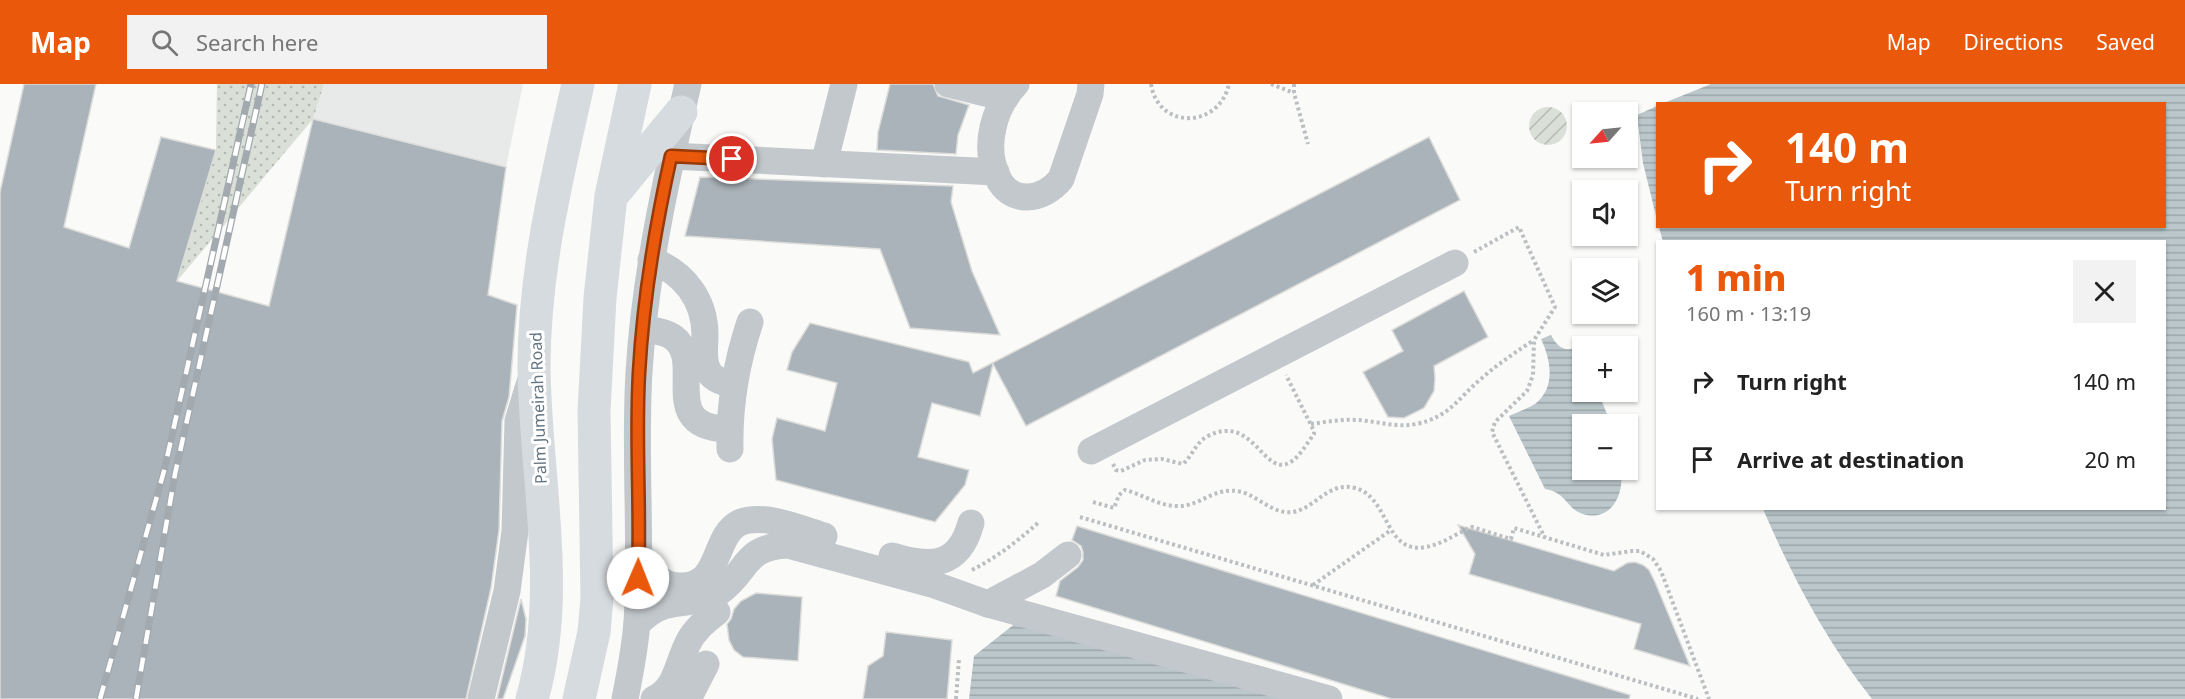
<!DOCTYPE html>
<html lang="en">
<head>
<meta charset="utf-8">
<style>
	:root { --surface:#fff; --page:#f2f2f2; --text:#222; --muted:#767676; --accent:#ea580c }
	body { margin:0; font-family:"Noto Sans",sans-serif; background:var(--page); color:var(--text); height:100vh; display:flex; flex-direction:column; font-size:22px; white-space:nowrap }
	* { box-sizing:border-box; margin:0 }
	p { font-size:20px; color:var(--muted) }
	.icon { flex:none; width:33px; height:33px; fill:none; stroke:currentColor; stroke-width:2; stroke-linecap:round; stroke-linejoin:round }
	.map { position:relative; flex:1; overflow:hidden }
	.drawer { position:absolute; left:1656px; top:156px; width:510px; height:270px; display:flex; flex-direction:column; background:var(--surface); border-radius:0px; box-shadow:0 2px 4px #0004 }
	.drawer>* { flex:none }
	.guide { position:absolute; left:1656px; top:18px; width:510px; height:126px; border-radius:0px; box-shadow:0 2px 4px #0004; background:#ea580c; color:#fff; overflow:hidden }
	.needle { width:39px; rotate:243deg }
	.buttons { position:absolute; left:1572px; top:18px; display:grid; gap:12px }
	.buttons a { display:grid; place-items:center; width:66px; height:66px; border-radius:0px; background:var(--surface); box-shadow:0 2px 4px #0004; font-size:30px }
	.pin { position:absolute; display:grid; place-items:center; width:51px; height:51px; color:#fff; margin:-26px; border:3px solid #fff; border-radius:50%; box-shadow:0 2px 6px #0007 }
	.me { position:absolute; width:66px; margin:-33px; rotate:1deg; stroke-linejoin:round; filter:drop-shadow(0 0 4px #0008) }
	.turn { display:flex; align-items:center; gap:21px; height:126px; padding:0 30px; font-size:27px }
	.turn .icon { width:78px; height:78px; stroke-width:2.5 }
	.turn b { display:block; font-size:42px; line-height:51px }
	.round { display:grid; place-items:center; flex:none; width:63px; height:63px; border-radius:0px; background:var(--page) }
	.head { display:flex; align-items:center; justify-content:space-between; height:102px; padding:0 30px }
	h1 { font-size:36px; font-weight:800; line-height:45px; color:var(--accent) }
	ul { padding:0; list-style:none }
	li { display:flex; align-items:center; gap:18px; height:78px; padding:0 30px }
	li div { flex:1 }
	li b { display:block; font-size:22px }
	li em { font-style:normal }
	header { display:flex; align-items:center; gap:36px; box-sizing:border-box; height:84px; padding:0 30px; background:var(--accent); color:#fff }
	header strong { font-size:28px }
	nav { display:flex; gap:33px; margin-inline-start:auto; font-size:21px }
	.search { width:420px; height:54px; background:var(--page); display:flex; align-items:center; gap:15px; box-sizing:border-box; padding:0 21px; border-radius:0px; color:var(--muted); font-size:22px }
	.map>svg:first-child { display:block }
	.built { fill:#e8e9e9 }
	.grass { fill:url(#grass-dots) }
	.garden { fill:url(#garden-furrows) }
	.water { fill:url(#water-rules) }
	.building { fill:#aab3b9; stroke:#dcdcda; stroke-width:1.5 }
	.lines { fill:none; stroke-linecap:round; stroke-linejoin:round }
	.path { stroke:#bbbfc2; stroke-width:4; stroke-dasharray:3 3; stroke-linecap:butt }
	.minor { stroke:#c3c8cc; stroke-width:27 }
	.major { stroke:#d6dbdf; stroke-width:33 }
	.rail-casing { stroke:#a2aab0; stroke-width:7 }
	.rail { stroke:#fff; stroke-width:4.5; stroke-dasharray:14; stroke-linecap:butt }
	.route-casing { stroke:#983908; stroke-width:15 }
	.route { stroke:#ea580c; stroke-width:10 }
	.labels { text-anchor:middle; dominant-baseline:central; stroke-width:6; stroke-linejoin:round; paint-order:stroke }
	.street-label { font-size:16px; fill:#657683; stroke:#fff }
</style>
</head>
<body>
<header>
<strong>Map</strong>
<div class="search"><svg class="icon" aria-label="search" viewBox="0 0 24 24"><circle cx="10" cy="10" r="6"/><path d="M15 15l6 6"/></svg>Search here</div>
<nav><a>Map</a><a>Directions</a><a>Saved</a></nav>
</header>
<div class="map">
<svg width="2185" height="615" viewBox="0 0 2185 615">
	<defs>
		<pattern id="grass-dots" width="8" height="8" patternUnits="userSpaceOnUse" patternTransform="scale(1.5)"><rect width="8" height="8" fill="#dadfd7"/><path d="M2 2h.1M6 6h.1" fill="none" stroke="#b4b9b4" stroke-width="1.8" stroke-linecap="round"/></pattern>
		<pattern id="garden-furrows" width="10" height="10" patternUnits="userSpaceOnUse" patternTransform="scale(1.5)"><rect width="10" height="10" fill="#dadfd7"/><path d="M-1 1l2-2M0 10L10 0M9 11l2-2" fill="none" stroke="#b4b9b4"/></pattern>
		<pattern id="water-rules" width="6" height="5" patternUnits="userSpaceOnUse" patternTransform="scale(1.5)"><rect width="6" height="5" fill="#bbc7cb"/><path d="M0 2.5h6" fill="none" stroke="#9ca6aa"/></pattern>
	</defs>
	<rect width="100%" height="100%" fill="#fafaf8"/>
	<path class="built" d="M324 0H523L506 83 313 35Z"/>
	<path class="grass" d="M217 0H324L313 35 177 197 216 66Z"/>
	<circle class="garden" cx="1548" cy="42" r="19"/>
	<g class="water">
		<path d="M1711 0H2185V615H1872C1826 557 1792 492 1763 425L2164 424V158H1663L1659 143 2164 142V20L1664 19Z"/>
		<path d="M1657 22V136L1643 79 1637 31Z"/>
		<path d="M1551 251C1559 266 1566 268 1581 262L1582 308H1598L1611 340H1582V386H1620C1626 408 1611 439 1583 430 1566 425 1568 409 1545 405L1509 332C1517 328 1527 325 1535 320 1556 304 1551 276 1541 255Z"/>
		<path d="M1031 527 1331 615H969L974 572Z"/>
	</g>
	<g class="building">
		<path d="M24 0H96L64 143 129 164 161 53 216 66 177 197 269 222 313 35 506 83 488 211 517 221 509 313 502 337 499 446 491 504 466 615H0V108Z"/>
		<path d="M890 0H933L938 12 969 21 958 51 956 70 877 66 878 48Z"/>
		<path d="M1429 53 1460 116 1026 342 993 280 980 332 932 319 918 373 969 386 965 401 935 438 776 396 772 355 777 334 825 347 837 299 787 286 792 268 810 239 969 278 973 289Z"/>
		<path d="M700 93 953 102 951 118 972 187 1000 251 910 244 880 165 685 152Z"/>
		<path d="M1464 207 1488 253 1434 282 1435 294 1434 307 1424 324 1404 334 1388 333 1363 288 1403 267 1392 246Z"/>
		<path d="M1458 441 1614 487 1627 479 1635 478 1643 481 1649 486 1655 498 1690 582 1634 565 1641 540 1469 490 1475 470Z"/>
		<path d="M1077 442 1630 611 1629 615H1392L1056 512 1060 497 1078 483 1083 476V468L1081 462 1072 456Z"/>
		<path d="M756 509 802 513 798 577 743 573 734 566 729 556 727 540 731 535 734 525 741 517Z"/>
		<path d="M521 515 526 535 525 552 503 615H497Z"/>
		<path d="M886 548 952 556 947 615H863L868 582 883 572Z"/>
	</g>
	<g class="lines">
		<g class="path">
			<path d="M1151 0C1158 46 1219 45 1229 0"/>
			<path d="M1271 0 1294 9"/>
			<path d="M1294 0V9L1308 60"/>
			<path d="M1474 168 1519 143 1555 223 1534 256 1533 291 1527 307 1495 338 1492 348 1545 454"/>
			<path d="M1311 340C1326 338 1341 335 1357 336 1377 337 1396 344 1416 340 1450 333 1458 314 1482 294 1499 279 1516 268 1534 256"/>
			<path d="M1113 380 1116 386 1121 387 1145 376 1162 375 1183 380C1193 371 1196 358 1208 352 1253 329 1263 392 1289 379 1299 374 1307 359 1314 350V347L1286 291"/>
			<path d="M1093 418 1114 424 1119 411 1125 406C1142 410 1159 422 1177 422 1201 423 1214 401 1242 408 1259 413 1274 431 1293 428 1316 424 1328 397 1355 404 1390 413 1384 471 1426 463 1443 460 1457 449 1472 443L1511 455 1514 444 1604 471 1632 467H1640L1653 475 1661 487 1709 615"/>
			<path d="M1080 433 1698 615"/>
			<path d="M972 486C997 473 1018 457 1039 438"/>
			<path d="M1313 501 1391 446"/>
			<path d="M956 615 959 575"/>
		</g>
		<g class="minor">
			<path d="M948 0 1005 14"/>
			<path d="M1016 0C994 23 983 62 997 92 1010 122 1043 117 1061 95L1090 10 1091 0"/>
			<path d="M671 72 996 88"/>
			<path d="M824 80 844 0"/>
			<path d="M651 176C683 188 705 215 705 251 705 263 702 278 709 288 715 297 724 298 733 300"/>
			<path d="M643 245C653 247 665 247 674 254 706 278 656 344 729 345"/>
			<path d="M730 365C729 321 736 280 750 238"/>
			<path d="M1091 367 1455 179"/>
			<path d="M639 470C650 486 659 502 680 502 722 503 712 453 739 439 762 428 801 445 824 452"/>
			<path d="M892 472C931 484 959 483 971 439"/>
			<path d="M988 520 1042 491 1068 471"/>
			<path d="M637 540C645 532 653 525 664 522 683 516 700 520 718 509 749 488 742 463 788 461L935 501 988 520 1329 615"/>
			<path d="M481 615 507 507 515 447 518 337 530 298"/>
			<path d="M625 615C630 590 635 564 637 538 642 455 634 371 639 288 645 190 666 95 688 0"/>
			<path d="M654 615C677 604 677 580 688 559 694 546 706 536 717 528"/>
			<path d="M688 615 706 580"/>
		</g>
		<g class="major">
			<path d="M614 109 681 28"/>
			<path d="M532 615C563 507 535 393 534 283 534 186 557 94 578 0"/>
			<path d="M579 615 594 548 597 514 594 327 600 214 611 112 635 0"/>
		</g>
		<g class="rail-casing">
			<g id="rail">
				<path d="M100 615 164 387 251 0"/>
				<path d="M136 615 175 390 262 0"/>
			</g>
		</g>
		<use href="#rail" class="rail"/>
	</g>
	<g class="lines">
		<g class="route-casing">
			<path id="route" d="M638 494C641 425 635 357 639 289 643 215 655 144 671 72L732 75"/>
		</g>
		<use href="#route" class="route"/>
	</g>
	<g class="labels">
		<g class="street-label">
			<text transform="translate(538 324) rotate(-92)">Palm Jumeirah Road</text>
		</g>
	</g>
</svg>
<div class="buttons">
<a><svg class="needle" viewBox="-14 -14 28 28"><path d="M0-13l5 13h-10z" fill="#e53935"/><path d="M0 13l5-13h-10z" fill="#767676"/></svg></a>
<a><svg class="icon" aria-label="sound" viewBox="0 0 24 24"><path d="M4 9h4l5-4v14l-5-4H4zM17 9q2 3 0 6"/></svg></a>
<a><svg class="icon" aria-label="layers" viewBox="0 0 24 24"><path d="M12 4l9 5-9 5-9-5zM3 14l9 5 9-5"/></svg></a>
<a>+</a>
<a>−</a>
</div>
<div class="pin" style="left:732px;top:75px;background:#d93025"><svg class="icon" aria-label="arrive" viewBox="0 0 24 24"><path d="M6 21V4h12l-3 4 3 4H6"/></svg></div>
<svg class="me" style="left:638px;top:494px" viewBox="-20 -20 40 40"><circle r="19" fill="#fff"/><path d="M0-13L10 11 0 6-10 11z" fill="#ea580c"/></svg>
<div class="guide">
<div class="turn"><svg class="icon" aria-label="right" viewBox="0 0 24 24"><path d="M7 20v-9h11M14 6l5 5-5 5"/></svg><div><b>140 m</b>Turn right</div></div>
</div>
<section class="drawer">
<div class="head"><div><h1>1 min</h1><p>160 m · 13:19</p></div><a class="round"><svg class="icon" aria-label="close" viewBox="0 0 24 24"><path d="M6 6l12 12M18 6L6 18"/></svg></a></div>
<ul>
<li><svg class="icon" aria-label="right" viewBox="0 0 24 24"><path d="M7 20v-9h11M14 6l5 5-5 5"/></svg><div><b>Turn right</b></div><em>140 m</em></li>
<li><svg class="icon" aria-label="arrive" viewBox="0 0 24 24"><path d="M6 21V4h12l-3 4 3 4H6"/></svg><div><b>Arrive at destination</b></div><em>20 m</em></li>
</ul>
</section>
</div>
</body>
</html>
